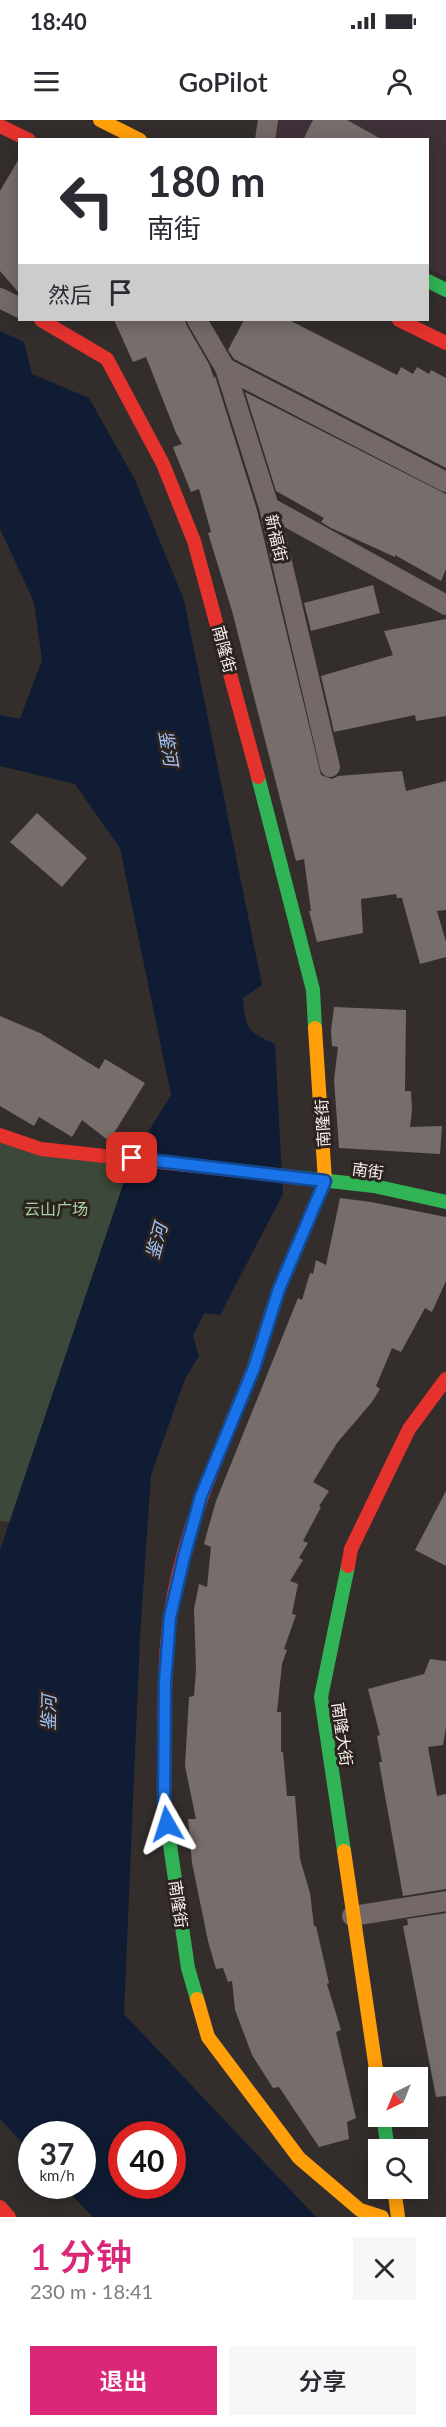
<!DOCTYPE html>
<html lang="zh">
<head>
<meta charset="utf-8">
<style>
	:root { --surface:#fff; --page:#f7f7f7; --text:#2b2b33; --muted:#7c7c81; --accent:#db2777 }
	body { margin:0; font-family:Lato,"Noto Sans SC",sans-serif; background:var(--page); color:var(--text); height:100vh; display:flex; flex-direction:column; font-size:22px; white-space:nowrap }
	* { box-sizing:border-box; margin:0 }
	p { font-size:20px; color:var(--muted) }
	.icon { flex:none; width:33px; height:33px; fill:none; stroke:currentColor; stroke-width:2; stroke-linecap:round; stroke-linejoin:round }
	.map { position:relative; height:2097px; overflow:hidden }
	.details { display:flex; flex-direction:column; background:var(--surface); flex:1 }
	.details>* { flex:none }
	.guide { position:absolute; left:18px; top:18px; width:411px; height:183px; border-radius:0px; box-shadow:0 3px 15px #0003; background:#fff; color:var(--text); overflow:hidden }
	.needle { width:39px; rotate:223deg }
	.fabs { position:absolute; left:368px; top:1947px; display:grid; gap:12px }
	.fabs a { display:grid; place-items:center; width:60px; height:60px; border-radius:0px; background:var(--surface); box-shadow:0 3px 15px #0003; font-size:30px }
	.speed { position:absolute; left:18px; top:2001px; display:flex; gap:12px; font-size:30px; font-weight:700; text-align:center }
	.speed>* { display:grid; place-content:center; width:78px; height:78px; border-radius:50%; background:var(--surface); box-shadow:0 3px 15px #0003; line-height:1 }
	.speed small { font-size:15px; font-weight:400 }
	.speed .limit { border:9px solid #d22; background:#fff; color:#111 }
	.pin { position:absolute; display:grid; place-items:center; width:51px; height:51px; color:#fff; margin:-26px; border-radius:12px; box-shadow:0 3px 9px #0006 }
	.me { position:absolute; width:66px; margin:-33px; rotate:354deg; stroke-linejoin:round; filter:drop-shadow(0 0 4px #0008) }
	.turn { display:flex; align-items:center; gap:21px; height:126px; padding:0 30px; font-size:27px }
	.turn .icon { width:78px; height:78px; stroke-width:2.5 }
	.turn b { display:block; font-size:42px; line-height:51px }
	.then { display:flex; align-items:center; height:57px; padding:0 30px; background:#0003; gap:12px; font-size:22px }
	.round { display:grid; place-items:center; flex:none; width:63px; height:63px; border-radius:0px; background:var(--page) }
	.summary { display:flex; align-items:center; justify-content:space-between; height:102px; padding:0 30px }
	h1 { font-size:36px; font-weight:600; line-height:45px; color:var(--accent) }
	.cta { display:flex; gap:12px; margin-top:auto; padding:12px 30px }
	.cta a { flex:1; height:69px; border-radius:0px; background:var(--accent); color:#fff; font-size:24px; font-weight:600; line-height:69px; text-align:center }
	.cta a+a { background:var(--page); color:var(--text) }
	.status { display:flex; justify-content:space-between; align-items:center; height:42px; padding:0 30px; background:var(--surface); direction:ltr }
	.status svg { height:16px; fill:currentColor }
	header { display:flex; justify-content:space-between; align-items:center; height:78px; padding:0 30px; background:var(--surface); font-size:27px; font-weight:600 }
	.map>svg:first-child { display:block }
	.commercial { fill:#3f3139 }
	.green { fill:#3c4839 }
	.water { fill:#0f1c33; fill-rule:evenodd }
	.building { fill:#776d6a }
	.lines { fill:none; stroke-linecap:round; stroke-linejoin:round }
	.street { stroke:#746868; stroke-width:20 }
	.fast { stroke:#30b455; stroke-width:14 }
	.slow { stroke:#ff9f0a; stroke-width:14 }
	.jam { stroke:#e5322d; stroke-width:14 }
	.route-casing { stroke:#114b97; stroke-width:15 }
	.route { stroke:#1a73e8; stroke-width:10 }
	.labels { text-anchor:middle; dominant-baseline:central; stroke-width:6; stroke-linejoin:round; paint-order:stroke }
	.street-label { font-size:16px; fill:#f6f0ee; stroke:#2c231f }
	.park-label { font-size:16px; fill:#a7d3a0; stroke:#2c231f }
	.water-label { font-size:18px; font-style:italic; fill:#a3c4f9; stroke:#2c231f }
</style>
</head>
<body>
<div class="status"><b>18:40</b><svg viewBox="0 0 49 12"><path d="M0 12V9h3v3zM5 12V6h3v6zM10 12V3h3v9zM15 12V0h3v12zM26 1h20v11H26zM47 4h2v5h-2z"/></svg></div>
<header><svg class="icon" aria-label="menu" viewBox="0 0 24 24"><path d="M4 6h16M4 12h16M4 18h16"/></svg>GoPilot<svg class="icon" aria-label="person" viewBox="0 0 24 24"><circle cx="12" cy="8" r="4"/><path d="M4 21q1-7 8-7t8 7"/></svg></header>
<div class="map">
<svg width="446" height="2097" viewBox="0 0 446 2097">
	<rect width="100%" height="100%" fill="#332e2c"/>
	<path class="commercial" d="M277 0H446V157L428 148V20H274Z"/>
	<path class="green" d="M0 1015 132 1038 10 1402 0 1401Z"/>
	<path class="water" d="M0 211 24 222 32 254 89 278 134 358 184 480 262 865 243 878C245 907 247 912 275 924L283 1074 220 1195 204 1193 193 1216 199 1236 185 1259 151 1355 140 1517 124 1894 316 2097H93L63 2066H82V2014H32L31 2032 0 1999V1430L132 1038 171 975 120 728 75 664 0 646V595L20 599 42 540 34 482 0 409ZM122 2014H172V2066H122Z"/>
	<g class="building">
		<path d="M313 0H347L383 20H303Z"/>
		<path d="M20 37V174L0 151V71Z"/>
		<path d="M114 200H185L187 206 209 244 214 258 215 256 257 390 321 655 332 659 338 656 402 651 406 671 446 661V790L437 791 446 822V837L420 844 402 778H397L396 774 361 779 363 813 317 822 309 791H311L304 739 296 741 232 491 208 413 211 412 199 369 191 372 174 330 173 327 182 324 176 313 146 237 133 242Z"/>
		<path d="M244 200H289L397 255 401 247 413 254 417 247 429 254 431 250 446 258V348L234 239 228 230Z"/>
		<path d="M245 272 446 374V449L441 461 395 435V437L331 408 321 402 324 398 276 371Z"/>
		<path d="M373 465 380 493 311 511 304 483Z"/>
		<path d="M446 499V596L416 601 415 595 334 612 321 556 393 535 384 511Z"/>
		<path d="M37 693 87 738 62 767 10 722Z"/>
		<path d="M334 887 406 890 405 971H411L412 990 410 1007 442 1006 440 1034 339 1028 334 960 338 927 332 926 331 911Z"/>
		<path d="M0 896 40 913 99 949 105 939 145 963 109 1021 82 1000 72 1017 39 997 34 1006 0 986Z"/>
		<path d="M340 1078 371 1082 446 1097V1161L432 1192 425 1188 401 1232 392 1228 376 1266 380 1269 372 1282 337 1323 313 1362 329 1371 319 1386 321 1387 303 1421 308 1423 299 1438 303 1440 290 1461 298 1464 292 1494 296 1495 284 1529 287 1530 282 1544 277 1592H281V1632H283L287 1676H295L300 1739 310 1773 314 1806H316L329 1863 327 1864 341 1910 336 1912 356 1998 347 2002 349 2019 319 2027 279 1967 273 1968 252 1935 235 1890 232 1861 228 1862 223 1848 216 1849 208 1821 192 1743 188 1699H196L185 1646 189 1577 194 1576 196 1550 194 1489 199 1464 207 1467 211 1427 204 1424 208 1409 216 1381 298 1178 302 1180 310 1153 313 1154 316 1140 326 1145Z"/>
		<path d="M446 1371V1446L415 1430Z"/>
		<path d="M430 1539 446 1541V1607L443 1625 428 1627 437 1676 446 1674V1769L403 1776 379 1642H382L377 1616 380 1615 368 1569 424 1554Z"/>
		<path d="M446 1793V1976L436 1977 403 1806 408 1805 407 1799Z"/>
	</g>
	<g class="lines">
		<g class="street">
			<path d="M265 20 268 0"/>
			<path d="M0 178 20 188"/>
			<path d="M197 200 225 248 269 387 330 647"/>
			<path d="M225 248 446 362"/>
			<path d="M269 387 446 485"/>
			<path d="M352 1796 446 1781"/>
		</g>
		<g class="fast">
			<path d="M428 161 446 170"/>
			<path d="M258 657 313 870 315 908"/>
			<path d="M294 1057 374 1066 446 1082"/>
			<path d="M164 1625V1684L188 1848 197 1879"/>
			<path d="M344 1731 321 1577 348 1446"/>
			<path d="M383 1996 388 2030"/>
		</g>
		<g class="slow">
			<path d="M100 0 140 20"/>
			<path d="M254 1247 279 1169 325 1061 315 908"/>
			<path d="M344 1731 378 1963"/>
			<path d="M197 1879 208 1917 299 2038 360 2090 382 2097"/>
			<path d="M394 2068 398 2097"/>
		</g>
		<g class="jam">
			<path d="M0 6 29 20"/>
			<path d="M41 200 107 239 163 344 194 421 258 657"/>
			<path d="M399 200 446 223"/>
			<path d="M0 1015 41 1029 294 1057"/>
			<path d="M348 1446 351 1429 409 1309 446 1259"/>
			<path d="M164 1625C165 1583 164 1539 170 1497 183 1410 221 1328 254 1247"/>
			<path d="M0 2087 9 2097"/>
		</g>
	</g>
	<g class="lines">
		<g class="route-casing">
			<path id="route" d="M132 1038 325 1061 279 1169 254 1248 201 1376 184 1437 170 1497 165 1562 164 1683 167 1704"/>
		</g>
		<use href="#route" class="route"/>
	</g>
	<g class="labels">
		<g class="street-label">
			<text transform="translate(277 418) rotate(77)">新福街</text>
			<text transform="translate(225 529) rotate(75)">南隆街</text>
			<text transform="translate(322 1003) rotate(-93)">南隆街</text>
			<text transform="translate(368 1050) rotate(8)">南街</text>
			<text transform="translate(343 1614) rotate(82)">南隆大街</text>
			<text transform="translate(179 1784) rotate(82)">南隆街</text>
		</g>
		<g class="park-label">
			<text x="56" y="1088">云山广场</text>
		</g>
		<g class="water-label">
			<text transform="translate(169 628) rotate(80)">鉴河</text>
			<text transform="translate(156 1121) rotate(-75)">鉴河</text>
			<text transform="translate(48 1593) rotate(-89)">鉴河</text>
		</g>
	</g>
</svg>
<div class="fabs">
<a><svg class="needle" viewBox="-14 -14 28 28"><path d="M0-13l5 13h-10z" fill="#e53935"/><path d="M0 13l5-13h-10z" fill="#7c7c81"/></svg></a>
<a><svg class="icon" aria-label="search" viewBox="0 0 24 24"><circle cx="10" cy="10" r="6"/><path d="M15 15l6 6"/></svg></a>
</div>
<div class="speed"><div>37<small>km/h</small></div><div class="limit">40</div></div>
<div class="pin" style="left:132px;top:1038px;background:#d93025"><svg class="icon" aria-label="arrive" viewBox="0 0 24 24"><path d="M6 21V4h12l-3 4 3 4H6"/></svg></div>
<svg class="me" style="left:167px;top:1704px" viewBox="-20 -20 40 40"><path d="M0-17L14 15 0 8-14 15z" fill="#1a73e8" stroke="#fff" stroke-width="4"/></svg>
<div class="guide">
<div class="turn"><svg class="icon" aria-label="left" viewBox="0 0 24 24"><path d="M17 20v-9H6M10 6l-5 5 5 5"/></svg><div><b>180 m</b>南街</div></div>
<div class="then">然后<svg class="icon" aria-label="arrive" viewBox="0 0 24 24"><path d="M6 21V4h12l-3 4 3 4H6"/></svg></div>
</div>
</div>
<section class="details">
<div class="summary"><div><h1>1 分钟</h1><p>230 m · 18:41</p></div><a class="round"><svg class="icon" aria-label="close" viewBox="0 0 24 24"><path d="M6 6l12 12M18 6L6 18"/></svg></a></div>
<div class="cta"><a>退出</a><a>分享</a></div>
</section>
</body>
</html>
